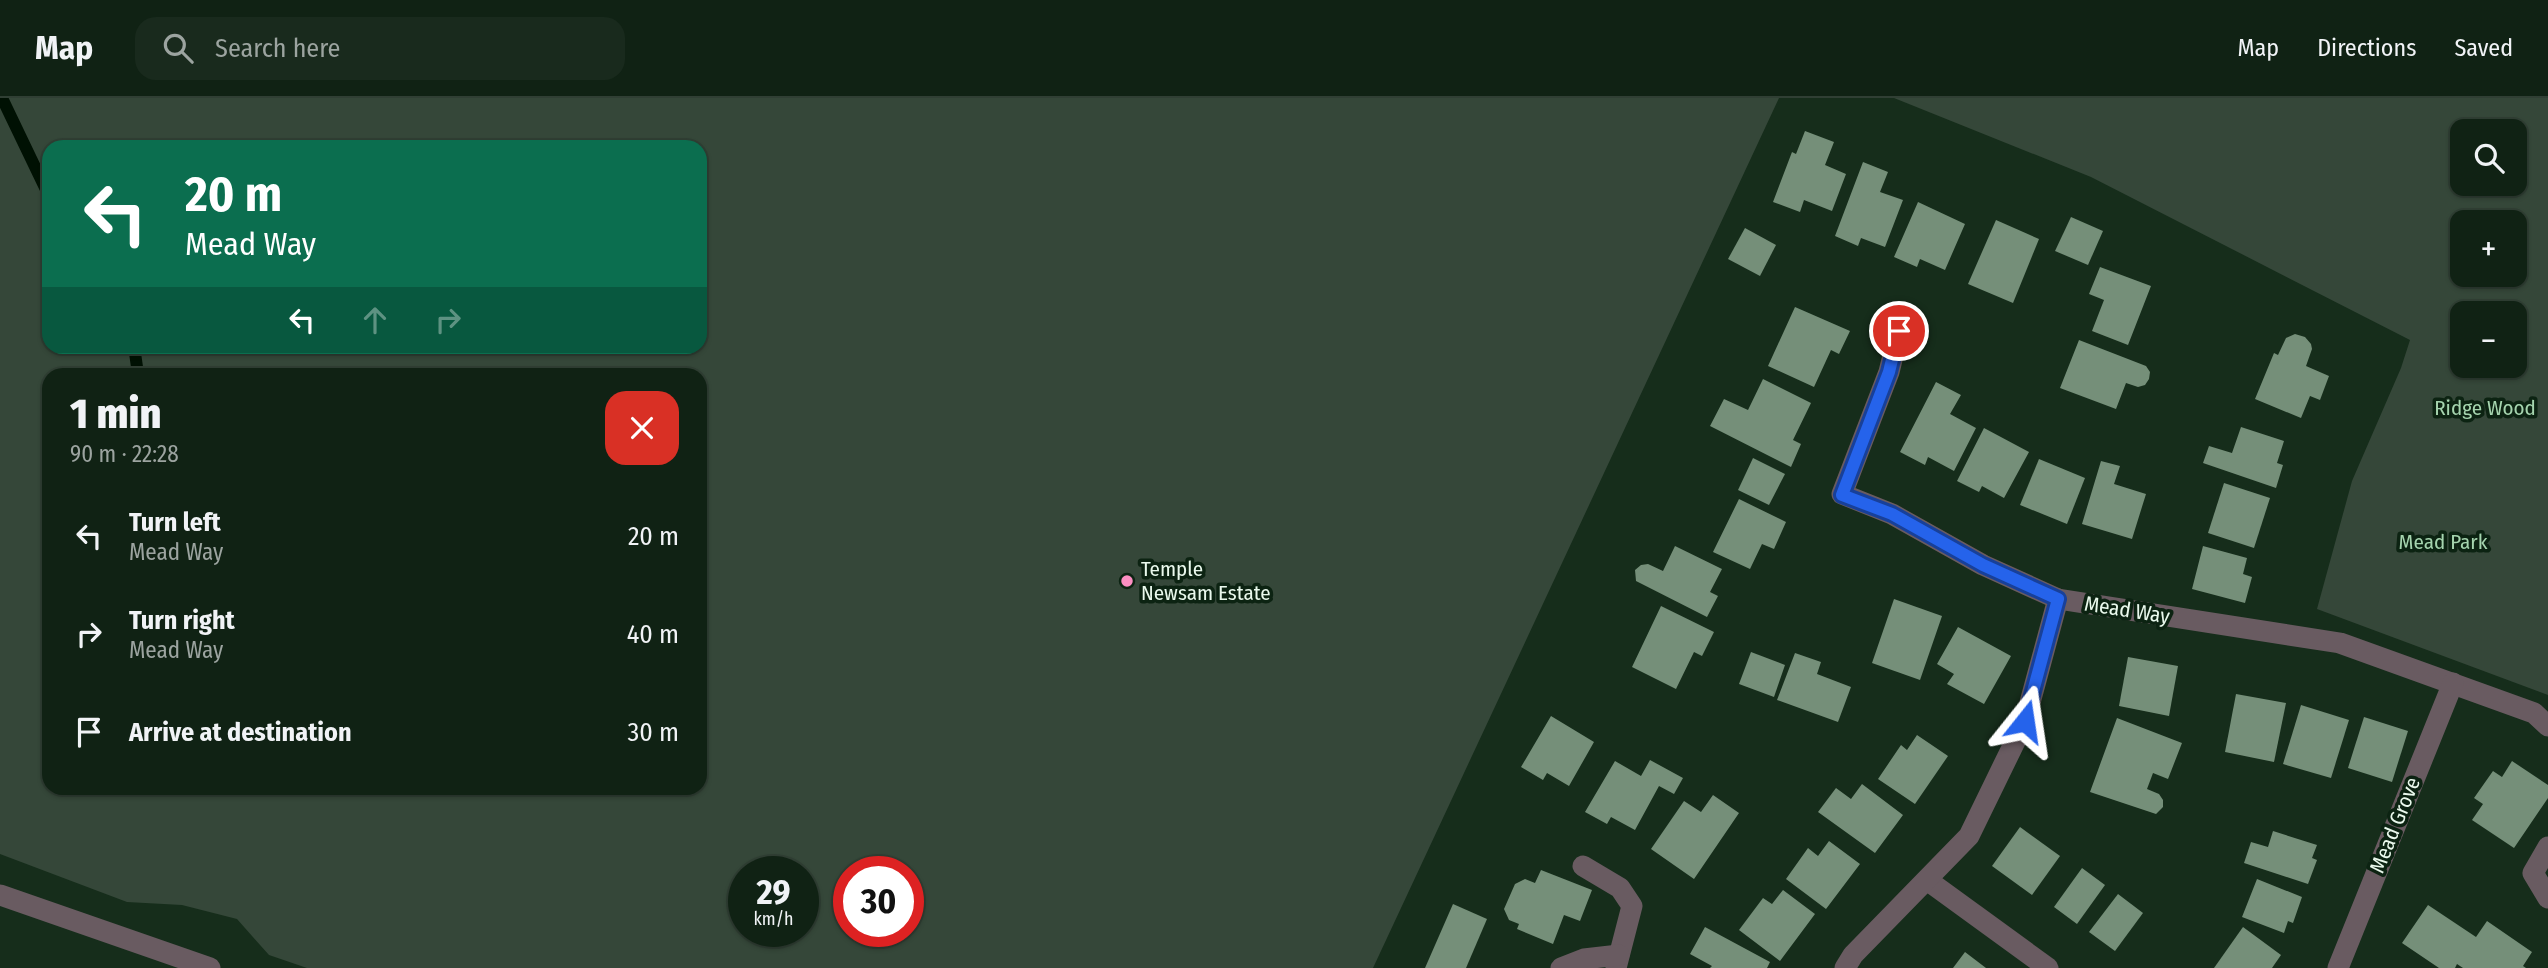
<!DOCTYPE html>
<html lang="en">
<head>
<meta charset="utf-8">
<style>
	:root { --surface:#102214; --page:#192a1d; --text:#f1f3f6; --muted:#9ca4a0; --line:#303f34 }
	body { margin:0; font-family:"Fira Sans Condensed",sans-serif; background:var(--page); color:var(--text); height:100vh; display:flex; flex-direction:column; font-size:26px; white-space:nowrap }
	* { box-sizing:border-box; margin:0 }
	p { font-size:23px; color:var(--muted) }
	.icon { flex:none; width:38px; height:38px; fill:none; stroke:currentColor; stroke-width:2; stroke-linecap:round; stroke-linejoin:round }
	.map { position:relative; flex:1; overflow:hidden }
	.sheet { position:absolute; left:42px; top:270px; width:665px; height:427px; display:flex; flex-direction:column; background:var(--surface); border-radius:21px; box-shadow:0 2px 5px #0004,0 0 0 2px var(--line) }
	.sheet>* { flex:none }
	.guide { position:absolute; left:42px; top:42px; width:665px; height:214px; border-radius:21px; box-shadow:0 2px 5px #0004,0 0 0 2px var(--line); background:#0b6e4f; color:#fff; overflow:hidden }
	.fabs { position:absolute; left:2450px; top:21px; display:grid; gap:14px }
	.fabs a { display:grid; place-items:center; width:77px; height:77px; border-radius:14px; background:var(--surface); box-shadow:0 2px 5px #0004,0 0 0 2px var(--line); font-size:35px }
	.speed { position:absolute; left:728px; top:758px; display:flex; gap:14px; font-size:35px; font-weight:700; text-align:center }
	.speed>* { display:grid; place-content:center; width:91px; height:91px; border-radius:50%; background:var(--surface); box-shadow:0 2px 5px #0004,0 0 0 2px var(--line); line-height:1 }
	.speed small { font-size:18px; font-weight:400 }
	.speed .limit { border:10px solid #d22; background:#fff; color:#111 }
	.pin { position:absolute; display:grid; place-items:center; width:60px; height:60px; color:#fff; margin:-30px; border:4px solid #fff; border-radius:50%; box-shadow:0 2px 7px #0007 }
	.me { position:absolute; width:77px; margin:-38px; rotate:15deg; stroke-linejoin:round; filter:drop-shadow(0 0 5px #0008) }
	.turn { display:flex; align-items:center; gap:24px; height:147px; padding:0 28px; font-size:32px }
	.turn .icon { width:91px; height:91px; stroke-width:2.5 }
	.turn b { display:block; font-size:49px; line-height:60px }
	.lanes { display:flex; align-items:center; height:66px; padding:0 28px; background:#0003; justify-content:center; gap:35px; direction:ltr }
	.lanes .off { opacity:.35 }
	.round { display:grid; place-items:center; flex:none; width:74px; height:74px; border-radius:21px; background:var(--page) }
	.head { display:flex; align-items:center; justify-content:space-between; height:119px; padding:0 28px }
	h1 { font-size:42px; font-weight:800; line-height:52px }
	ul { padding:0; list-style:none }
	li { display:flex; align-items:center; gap:21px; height:98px; padding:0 28px }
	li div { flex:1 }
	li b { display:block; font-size:26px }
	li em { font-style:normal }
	header { display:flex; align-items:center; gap:42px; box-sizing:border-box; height:98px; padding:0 35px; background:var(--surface); border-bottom:2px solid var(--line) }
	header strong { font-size:33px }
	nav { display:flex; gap:38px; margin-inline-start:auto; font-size:24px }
	.search { width:490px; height:63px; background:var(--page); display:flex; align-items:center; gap:18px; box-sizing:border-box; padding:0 24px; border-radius:21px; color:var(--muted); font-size:26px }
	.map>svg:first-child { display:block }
	.green { fill:#354739; fill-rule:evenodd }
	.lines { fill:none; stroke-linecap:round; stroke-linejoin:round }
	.stream { stroke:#001103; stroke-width:12 }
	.building { fill:#758f79 }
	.minor { stroke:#695b61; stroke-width:21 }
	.route-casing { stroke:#184099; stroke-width:18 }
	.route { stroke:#2563eb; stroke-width:12 }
	.poi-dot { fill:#fc8fc2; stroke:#0c2312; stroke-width:2.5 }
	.labels { text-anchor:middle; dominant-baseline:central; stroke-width:7; stroke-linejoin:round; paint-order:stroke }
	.park-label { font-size:21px; fill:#a5d4ae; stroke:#0c2312 }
	.poi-label { font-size:21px; fill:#eaf9ed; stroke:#0c2312; text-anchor:start }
	.street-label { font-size:21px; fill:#eaf9ed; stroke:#0c2312 }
</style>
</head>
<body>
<header>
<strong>Map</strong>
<div class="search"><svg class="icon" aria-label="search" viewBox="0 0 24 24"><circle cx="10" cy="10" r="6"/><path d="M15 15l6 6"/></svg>Search here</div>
<nav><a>Map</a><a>Directions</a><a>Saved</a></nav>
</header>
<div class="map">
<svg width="2548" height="870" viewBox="0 0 2548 870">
	<rect width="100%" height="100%" fill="#162d1b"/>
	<g class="green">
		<path d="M0 0H1779L1373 870H307L269 857 237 821 182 807 127 804 0 756ZM700 49V248H49V49ZM700 276V690H49V276ZM744 774H803V833H744ZM849 774H908V833H849Z"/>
		<path d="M1894 0H2548V597L2317 511 2352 383 2401 270 2410 242 2091 79ZM2462 33H2515V86H2462ZM2462 124H2515V177H2462ZM2462 215H2515V268H2462Z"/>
	</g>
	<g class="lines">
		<g class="stream">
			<path d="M2 0 49 98"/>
			<path d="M134 248 138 276"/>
		</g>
	</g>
	<g class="building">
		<path d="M1805 33 1834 44 1825 67 1846 76 1832 113 1804 102 1800 114 1773 104 1792 54 1796 56Z"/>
		<path d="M1863 64 1888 74 1880 94 1903 102 1885 149 1861 140 1858 148 1835 138Z"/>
		<path d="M1918 104 1965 126 1945 172 1920 161 1917 169 1894 159Z"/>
		<path d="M2071 119 2103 133 2088 167 2055 153Z"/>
		<path d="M1996 122 2039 141 2013 205 1968 186Z"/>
		<path d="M1745 130 1776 147 1760 178 1728 161Z"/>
		<path d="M2100 169 2151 188 2128 247 2092 233 2104 202 2089 196Z"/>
		<path d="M1795 209 1850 233 1839 256 1831 252 1814 289 1768 268Z"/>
		<path d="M2295 236 2305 239 2311 246 2312 251 2306 268 2329 278 2320 302 2310 298 2301 320 2255 301 2274 255 2278 257 2286 240Z"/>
		<path d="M2079 242 2146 268 2150 274 2149 281 2145 287 2138 289 2126 285 2116 311 2060 290Z"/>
		<path d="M1763 281 1811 305 1793 342 1801 346 1791 369 1710 328 1724 301 1748 312Z"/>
		<path d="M1936 284 1961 297 1950 316 1976 330 1954 373 1928 359 1925 367 1900 354Z"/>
		<path d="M2241 329 2284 343 2277 365 2283 367 2276 390 2203 365 2209 348 2232 355Z"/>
		<path d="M1984 330 2029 354 2004 400 1982 388 1979 394 1957 383Z"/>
		<path d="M1753 360 1785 376 1769 407 1738 392Z"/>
		<path d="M2039 361 2085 380 2067 426 2020 407Z"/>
		<path d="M2101 363 2120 368 2114 386 2146 396 2132 441 2082 426Z"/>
		<path d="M2224 385 2270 400 2254 450 2208 435Z"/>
		<path d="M1739 401 1786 424 1774 451 1762 446 1750 471 1713 454Z"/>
		<path d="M1675 448 1722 471 1710 494 1718 498 1707 519 1636 483 1635 472 1641 467 1648 466 1663 473Z"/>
		<path d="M2203 448 2247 460 2243 476 2252 479 2245 505 2192 491Z"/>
		<path d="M1894 501 1942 518 1920 582 1872 565Z"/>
		<path d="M1661 508 1714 534 1702 558 1694 554 1676 591 1632 569Z"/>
		<path d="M1958 529 2011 558 1984 606 1947 586 1954 576 1937 566Z"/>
		<path d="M1751 554 1785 567 1774 599 1739 586Z"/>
		<path d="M1795 555 1821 564 1817 576 1851 589 1838 624 1777 602Z"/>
		<path d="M2128 559 2178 568 2169 618 2119 608Z"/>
		<path d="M2236 596 2286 605 2274 664 2225 654Z"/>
		<path d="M2301 607 2349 622 2331 680 2283 666Z"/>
		<path d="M1551 618 1594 644 1569 688 1547 675 1543 682 1521 669Z"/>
		<path d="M2364 619 2408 633 2392 684 2348 670Z"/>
		<path d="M2117 620 2182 645 2168 681 2153 675 2147 691 2159 696 2163 702V709L2156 716 2090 694Z"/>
		<path d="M1917 637 1948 658 1915 706 1878 681 1901 647 1907 652Z"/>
		<path d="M1650 662 1683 680 1674 696 1659 688 1635 732 1611 719 1607 726 1585 714 1615 663 1641 678Z"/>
		<path d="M2512 663 2548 687V700L2514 750 2472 722 2483 706 2474 700 2493 673 2502 679Z"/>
		<path d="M1862 686 1903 717 1875 755 1818 714 1836 690 1851 701Z"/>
		<path d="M1713 697 1739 715 1694 781 1651 751 1684 703 1701 714Z"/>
		<path d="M2020 729 2060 758 2032 797 1992 768Z"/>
		<path d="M2273 733 2317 747 2312 760 2317 762 2308 786 2244 765 2251 744 2268 749Z"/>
		<path d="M1829 743 1860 766 1826 811 1786 781 1808 750 1818 758Z"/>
		<path d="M2082 770 2105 787 2077 826 2054 809Z"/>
		<path d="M1541 772 1592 792 1580 823 1564 817 1553 846 1517 831 1519 826 1509 822 1504 811 1515 786 1525 781 1535 785Z"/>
		<path d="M2257 781 2302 799 2293 825 2288 823 2284 835 2242 819Z"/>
		<path d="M1783 792 1815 816 1780 863 1739 832 1763 800 1772 806Z"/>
		<path d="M2118 796 2143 815 2115 853 2089 834Z"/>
		<path d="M1453 806 1487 821 1466 870H1425Z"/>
		<path d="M2428 807 2476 839 2487 823 2532 854 2523 868 2526 870H2463L2457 866 2455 870H2439L2402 845Z"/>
		<path d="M1705 829 1770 864 1767 870H1710L1712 868 1690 856Z"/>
		<path d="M2243 829 2281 857 2272 870H2214Z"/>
		<path d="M1965 854 1986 870H1953Z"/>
	</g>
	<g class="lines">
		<g class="minor">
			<path d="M1899 233 1889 274 1842 396 1892 416 1983 467 2058 501 2340 545 2534 615 2548 628"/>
			<path d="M2548 749 2533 775 2548 800"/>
			<path d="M1583 768 1620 790 1632 808 1616 870"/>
			<path d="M1927 782 2048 870"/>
			<path d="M0 797 210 870"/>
			<path d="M1561 870 1584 861 1619 857"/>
			<path d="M1845 870 1853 857 1969 738 2025 623 2058 501"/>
			<path d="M2338 870 2453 585"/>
		</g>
	</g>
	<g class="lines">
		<g class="route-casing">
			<path id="route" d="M1899 233 1889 274 1842 397 1892 416 1983 467 2058 501 2025 623"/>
		</g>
		<use href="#route" class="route"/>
	</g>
	<circle class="poi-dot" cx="1127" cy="483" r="7"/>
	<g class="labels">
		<g class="park-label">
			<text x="2485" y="310">Ridge Wood</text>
			<text x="2443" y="444">Mead Park</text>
		</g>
		<g class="poi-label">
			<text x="1141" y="471">Temple<tspan x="1141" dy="24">Newsam Estate</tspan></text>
		</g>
		<g class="street-label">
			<text transform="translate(2127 512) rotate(9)">Mead Way</text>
			<text transform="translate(2395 727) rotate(-68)">Mead Grove</text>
		</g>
	</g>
</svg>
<div class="fabs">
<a><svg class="icon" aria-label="search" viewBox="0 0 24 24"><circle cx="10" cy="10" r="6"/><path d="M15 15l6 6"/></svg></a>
<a>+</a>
<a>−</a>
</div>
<div class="speed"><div>29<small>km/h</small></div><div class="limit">30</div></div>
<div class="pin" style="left:1899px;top:233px;background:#d93025"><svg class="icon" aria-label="arrive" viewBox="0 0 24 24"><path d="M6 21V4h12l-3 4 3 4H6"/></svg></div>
<svg class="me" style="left:2025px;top:623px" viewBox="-20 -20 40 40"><path d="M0-17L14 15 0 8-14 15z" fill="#2563eb" stroke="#fff" stroke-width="4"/></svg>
<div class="guide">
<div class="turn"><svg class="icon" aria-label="left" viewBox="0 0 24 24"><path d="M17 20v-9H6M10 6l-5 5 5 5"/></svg><div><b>20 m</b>Mead Way</div></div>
<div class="lanes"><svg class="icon" aria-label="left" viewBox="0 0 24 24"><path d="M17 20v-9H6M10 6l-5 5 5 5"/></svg><svg class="icon off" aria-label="ahead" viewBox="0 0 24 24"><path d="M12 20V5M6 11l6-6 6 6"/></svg><svg class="icon off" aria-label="right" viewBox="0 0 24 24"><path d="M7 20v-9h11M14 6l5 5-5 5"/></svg></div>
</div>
<section class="sheet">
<div class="head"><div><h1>1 min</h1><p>90 m · 22:28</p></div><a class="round" style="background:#d93025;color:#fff"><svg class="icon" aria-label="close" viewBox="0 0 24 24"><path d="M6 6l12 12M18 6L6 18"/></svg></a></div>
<ul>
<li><svg class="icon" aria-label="left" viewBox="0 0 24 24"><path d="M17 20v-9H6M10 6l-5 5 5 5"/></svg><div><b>Turn left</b><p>Mead Way</p></div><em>20 m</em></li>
<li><svg class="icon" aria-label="right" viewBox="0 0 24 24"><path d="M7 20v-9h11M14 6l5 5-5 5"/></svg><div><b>Turn right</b><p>Mead Way</p></div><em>40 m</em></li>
<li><svg class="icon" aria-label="arrive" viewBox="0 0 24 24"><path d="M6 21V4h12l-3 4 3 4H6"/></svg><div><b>Arrive at destination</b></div><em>30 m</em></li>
</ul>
</section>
</div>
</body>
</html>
